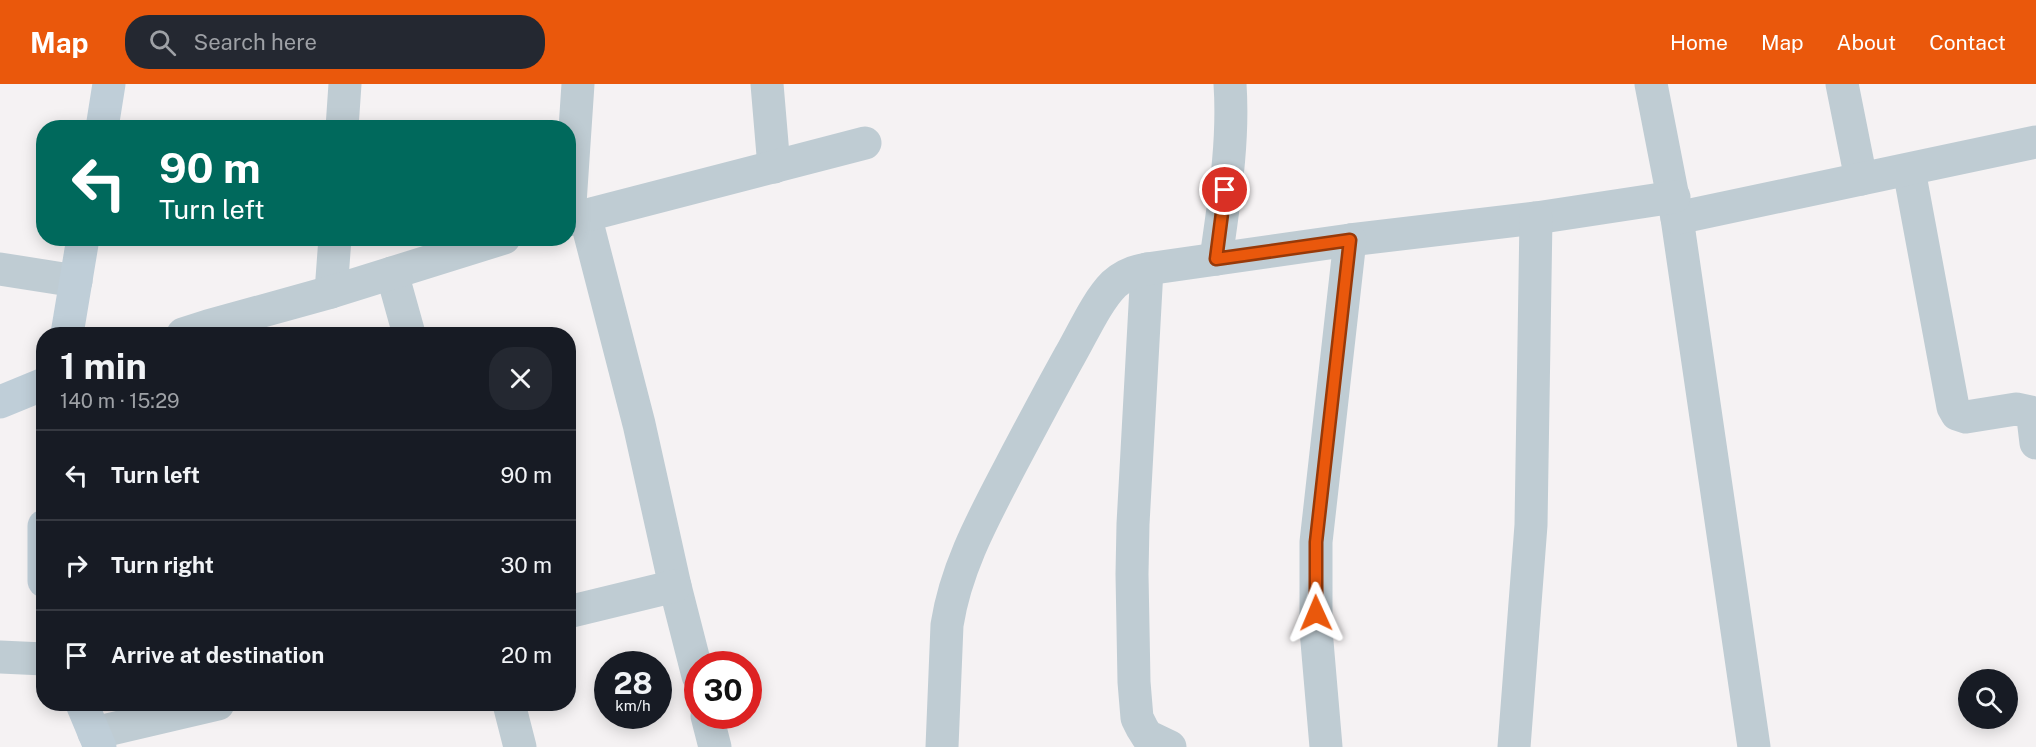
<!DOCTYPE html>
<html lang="en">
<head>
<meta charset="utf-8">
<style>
	:root { --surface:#171b24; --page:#242831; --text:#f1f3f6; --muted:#9ea1a6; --line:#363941; --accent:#ea580c }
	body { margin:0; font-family:"Public Sans",sans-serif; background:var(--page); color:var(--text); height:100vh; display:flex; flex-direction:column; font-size:22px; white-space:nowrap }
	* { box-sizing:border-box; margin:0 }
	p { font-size:20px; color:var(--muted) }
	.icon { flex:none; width:33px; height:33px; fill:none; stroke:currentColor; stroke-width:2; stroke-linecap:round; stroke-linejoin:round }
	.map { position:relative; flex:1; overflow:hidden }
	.panel { position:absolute; left:36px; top:243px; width:540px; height:384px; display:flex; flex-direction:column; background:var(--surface); border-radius:24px; box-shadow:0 3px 15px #0003 }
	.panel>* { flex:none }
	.guide { position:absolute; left:36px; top:36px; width:540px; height:126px; border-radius:24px; box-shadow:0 3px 15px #0003; background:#00695c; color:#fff; overflow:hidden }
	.tools { position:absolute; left:1958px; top:585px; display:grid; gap:12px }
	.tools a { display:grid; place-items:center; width:60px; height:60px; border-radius:50%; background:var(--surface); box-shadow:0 3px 15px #0003; font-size:30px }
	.speed { position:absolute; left:594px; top:567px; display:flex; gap:12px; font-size:30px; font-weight:700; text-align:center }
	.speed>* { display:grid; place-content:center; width:78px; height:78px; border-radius:50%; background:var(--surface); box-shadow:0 3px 15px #0003; line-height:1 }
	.speed small { font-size:15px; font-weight:400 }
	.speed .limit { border:9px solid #d22; background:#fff; color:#111 }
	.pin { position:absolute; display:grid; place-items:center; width:51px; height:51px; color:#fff; margin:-26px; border:3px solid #fff; border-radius:50%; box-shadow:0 2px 6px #0007 }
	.me { position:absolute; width:66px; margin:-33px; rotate:359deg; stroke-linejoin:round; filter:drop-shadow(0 0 4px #0008) }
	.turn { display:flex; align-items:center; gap:21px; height:126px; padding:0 24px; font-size:27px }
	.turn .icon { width:78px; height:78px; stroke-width:2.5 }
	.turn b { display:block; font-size:42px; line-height:51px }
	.round { display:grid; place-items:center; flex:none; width:63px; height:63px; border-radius:24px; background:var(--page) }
	.summary { display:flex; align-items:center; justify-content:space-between; height:102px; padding:0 24px }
	h1 { font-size:36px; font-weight:700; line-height:45px }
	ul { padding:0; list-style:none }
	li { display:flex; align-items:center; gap:18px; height:90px; padding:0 24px; border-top:2px solid var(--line) }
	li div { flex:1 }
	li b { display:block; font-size:22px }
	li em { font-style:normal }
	header { display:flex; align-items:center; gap:36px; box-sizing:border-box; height:84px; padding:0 30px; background:var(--accent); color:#fff }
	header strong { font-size:28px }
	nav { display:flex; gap:33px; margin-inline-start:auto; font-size:21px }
	.search { width:420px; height:54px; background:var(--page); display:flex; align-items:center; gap:15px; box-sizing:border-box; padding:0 21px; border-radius:24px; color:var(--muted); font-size:22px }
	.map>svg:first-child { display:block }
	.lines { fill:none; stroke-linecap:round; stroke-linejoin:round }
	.street { stroke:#bfccd3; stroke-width:33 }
	.secondary { stroke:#bfced8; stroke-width:33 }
	.route-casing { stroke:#983908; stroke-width:15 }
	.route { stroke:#ea580c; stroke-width:10 }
</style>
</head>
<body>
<header>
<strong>Map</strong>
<div class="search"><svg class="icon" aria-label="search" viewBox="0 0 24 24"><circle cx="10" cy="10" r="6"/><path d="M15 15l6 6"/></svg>Search here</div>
<nav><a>Home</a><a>Map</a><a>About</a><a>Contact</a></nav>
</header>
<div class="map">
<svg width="2036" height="663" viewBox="0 0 2036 663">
	<rect width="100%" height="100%" fill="#f5f2f3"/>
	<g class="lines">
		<g class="street">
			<path d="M767 0 774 83"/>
			<path d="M1651 0 1677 134 1754 663"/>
			<path d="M1842 0 1861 95"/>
			<path d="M342 44 345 0"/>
			<path d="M1909 86 1953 323 1957 330 1966 333 2016 325 2030 328 2033 334 2036 359"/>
			<path d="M585 131 639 340 675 502 698 592"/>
			<path d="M1677 134 2036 58"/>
			<path d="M569 135 578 0"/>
			<path d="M568 136 865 59"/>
			<path d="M1216 175C1224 117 1234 59 1230 0"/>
			<path d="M0 185 76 197"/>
			<path d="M1147 185 1133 440 1132 490 1134 598 1137 634 1142 644 1147 652 1170 663"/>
			<path d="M392 189 409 250"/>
			<path d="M331 208 335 154"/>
			<path d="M183 250 208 242 331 208 504 154"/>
			<path d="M568 528 675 502"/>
			<path d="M0 573 44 575"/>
			<path d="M509 620 520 663"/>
			<path d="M707 632 715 663"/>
			<path d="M94 649 218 620"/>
			<path d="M942 663 947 541C956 483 984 433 1011 381 1030 345 1049 309 1069 273 1082 251 1096 218 1114 200 1124 191 1134 187 1147 185L1350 156 1536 134 1674 113"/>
			<path d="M1326 663 1316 546V458L1350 156"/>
			<path d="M1514 663 1531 441 1536 134"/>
		</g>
		<g class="secondary">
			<path d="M102 44 109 0"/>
			<path d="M67 250 83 154"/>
			<path d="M0 318 44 300"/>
			<path d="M44 442V497"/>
			<path d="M82 620 100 663"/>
		</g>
	</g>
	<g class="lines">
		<g class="route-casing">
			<path id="route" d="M1225 106 1216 175 1350 156 1316 458V529"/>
		</g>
		<use href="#route" class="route"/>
	</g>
</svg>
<div class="tools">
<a><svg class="icon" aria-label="search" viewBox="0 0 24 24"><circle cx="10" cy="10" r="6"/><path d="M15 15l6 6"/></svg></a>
</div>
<div class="speed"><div>28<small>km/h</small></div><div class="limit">30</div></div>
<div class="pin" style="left:1225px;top:106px;background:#d93025"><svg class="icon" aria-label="arrive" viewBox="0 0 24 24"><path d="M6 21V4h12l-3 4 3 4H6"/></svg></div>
<svg class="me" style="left:1316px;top:529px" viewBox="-20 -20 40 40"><path d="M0-17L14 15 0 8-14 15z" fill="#ea580c" stroke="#fff" stroke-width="4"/></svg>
<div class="guide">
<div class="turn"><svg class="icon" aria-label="left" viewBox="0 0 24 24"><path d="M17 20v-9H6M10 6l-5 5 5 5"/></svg><div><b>90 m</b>Turn left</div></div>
</div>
<section class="panel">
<div class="summary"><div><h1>1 min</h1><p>140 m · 15:29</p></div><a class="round"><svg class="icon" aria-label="close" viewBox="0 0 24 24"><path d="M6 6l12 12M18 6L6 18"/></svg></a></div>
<ul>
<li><svg class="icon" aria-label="left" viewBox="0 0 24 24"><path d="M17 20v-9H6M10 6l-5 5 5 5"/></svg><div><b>Turn left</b></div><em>90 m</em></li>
<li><svg class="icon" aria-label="right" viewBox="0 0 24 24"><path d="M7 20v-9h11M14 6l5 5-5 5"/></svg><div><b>Turn right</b></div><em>30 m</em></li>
<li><svg class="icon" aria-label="arrive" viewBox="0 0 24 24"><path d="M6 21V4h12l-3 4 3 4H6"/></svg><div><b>Arrive at destination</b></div><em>20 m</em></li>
</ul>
</section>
</div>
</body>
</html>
